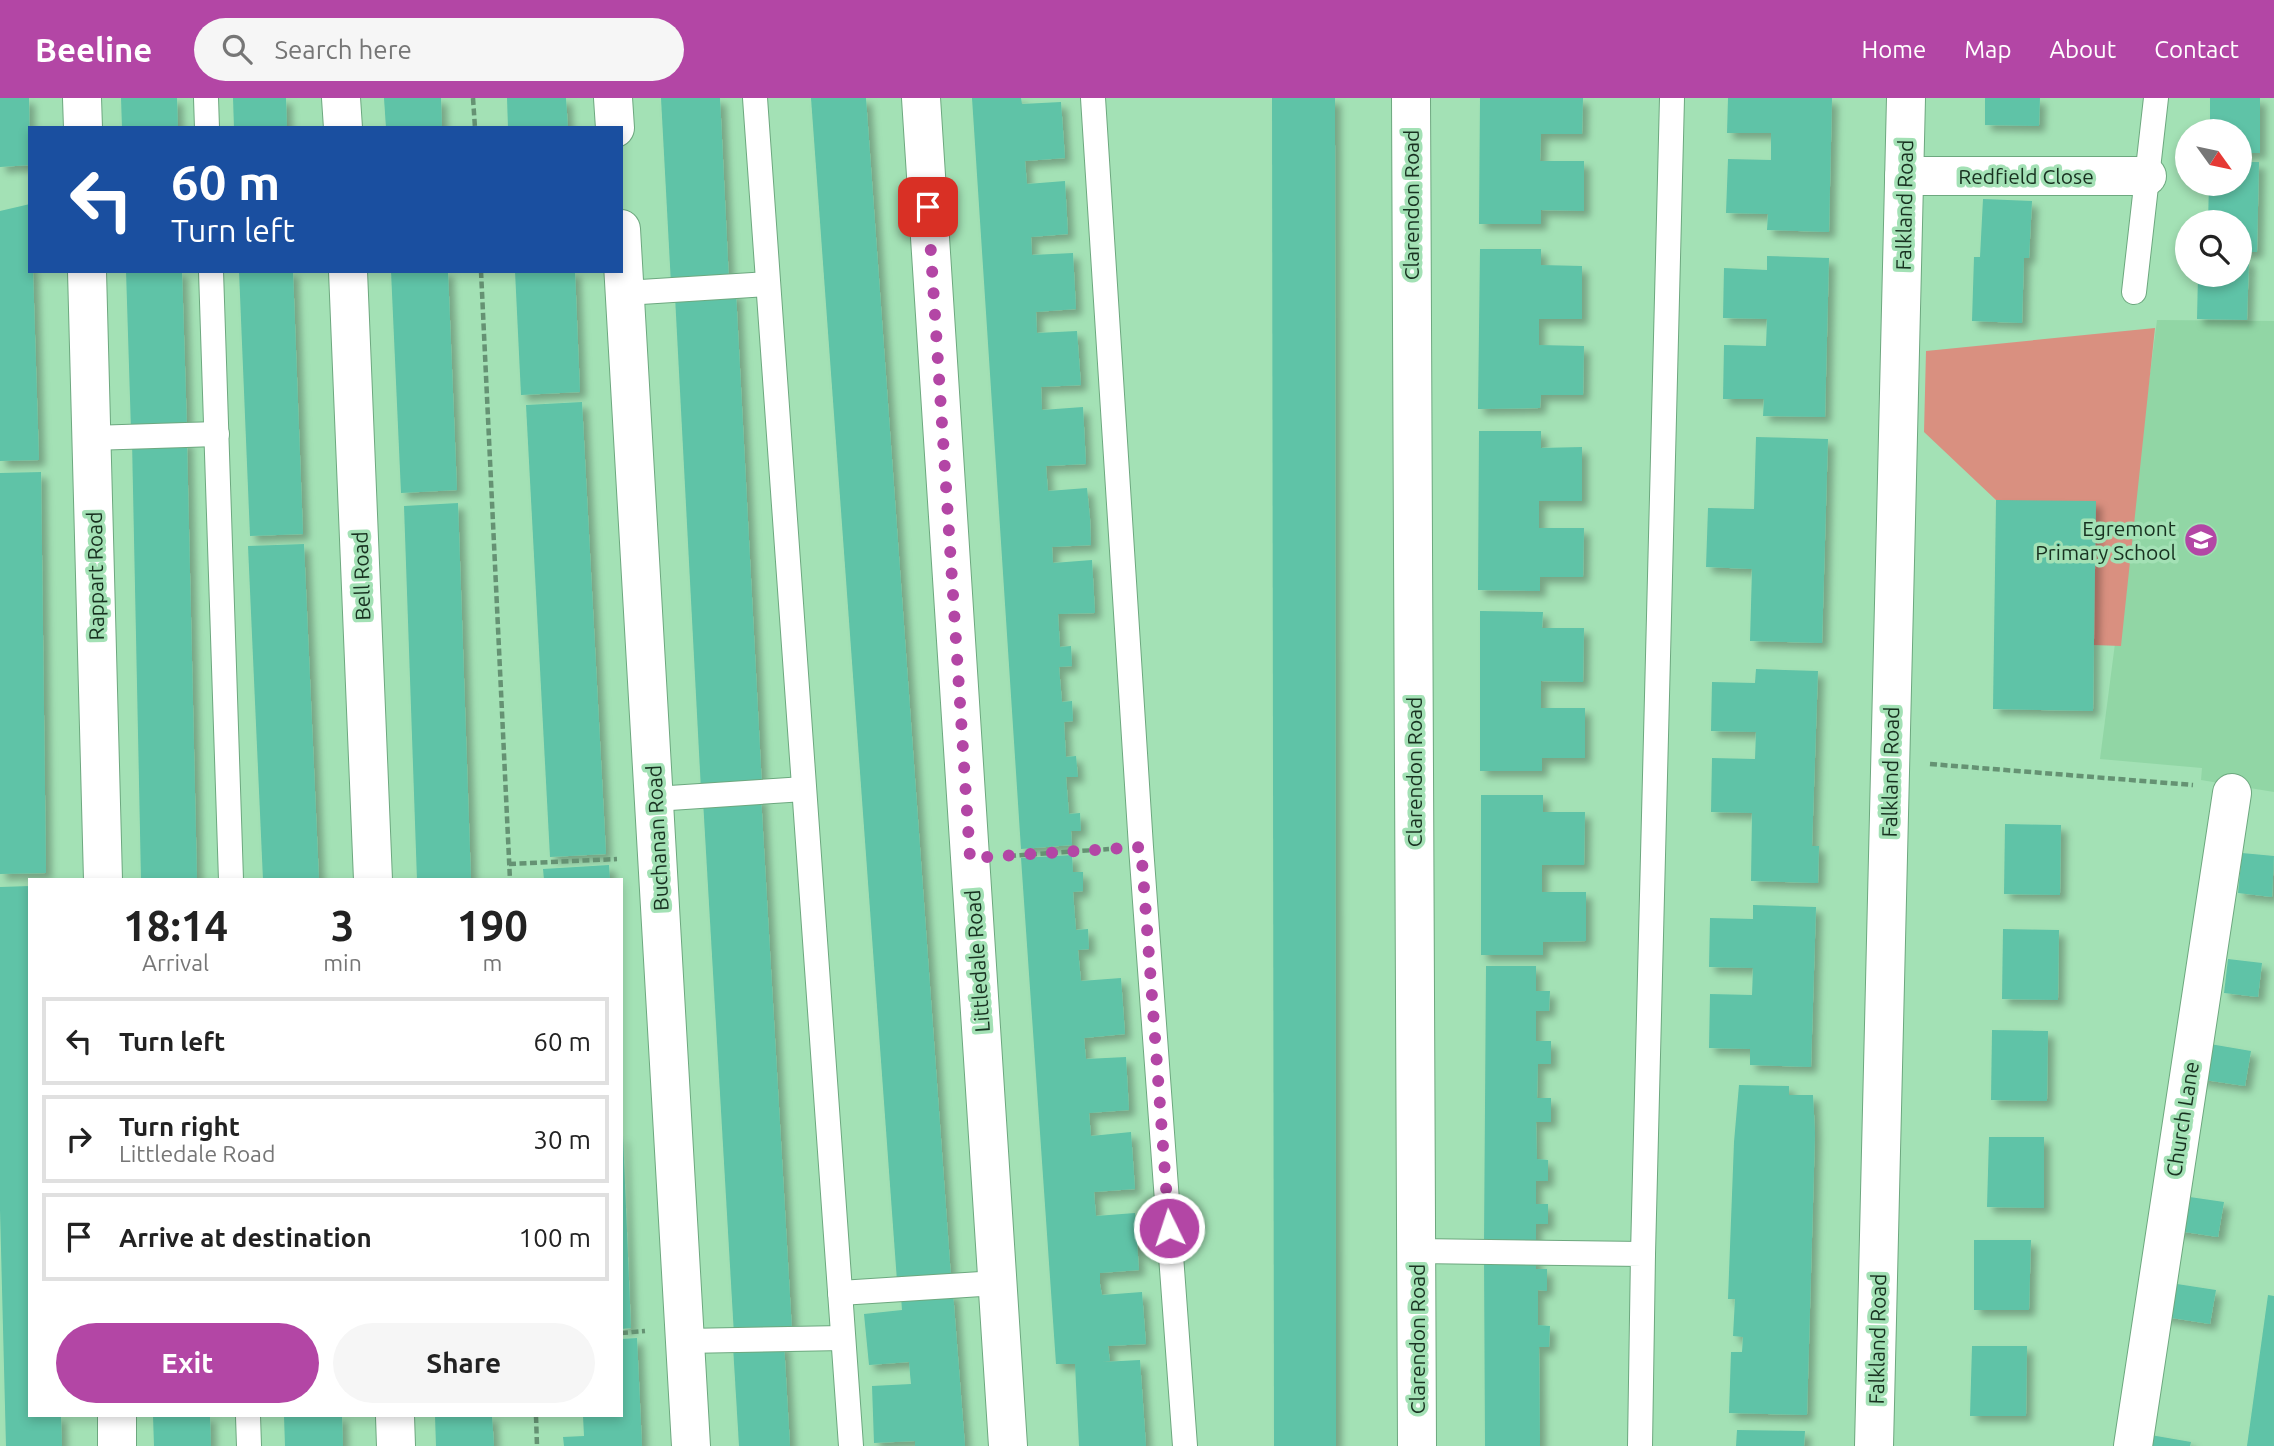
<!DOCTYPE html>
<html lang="en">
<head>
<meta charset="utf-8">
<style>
	:root { --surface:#fff; --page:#f6f6f6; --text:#222; --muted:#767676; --line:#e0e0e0; --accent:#b346a5 }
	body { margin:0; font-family:Ubuntu,sans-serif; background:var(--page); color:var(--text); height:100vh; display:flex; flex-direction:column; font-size:26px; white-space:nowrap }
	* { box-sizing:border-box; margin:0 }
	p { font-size:23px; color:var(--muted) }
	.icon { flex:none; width:38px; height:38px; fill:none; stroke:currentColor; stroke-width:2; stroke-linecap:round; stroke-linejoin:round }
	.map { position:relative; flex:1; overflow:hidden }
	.side { position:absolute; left:28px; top:780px; width:595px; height:539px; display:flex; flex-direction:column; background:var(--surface); border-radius:0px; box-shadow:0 4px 10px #0003 }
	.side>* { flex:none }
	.guide { position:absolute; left:28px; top:28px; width:595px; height:147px; border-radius:0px; box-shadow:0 4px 10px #0003; background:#1a4fa0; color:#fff; overflow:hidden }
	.needle { width:46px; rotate:123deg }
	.tools { position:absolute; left:2175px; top:21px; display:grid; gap:14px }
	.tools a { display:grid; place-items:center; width:77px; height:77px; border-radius:50%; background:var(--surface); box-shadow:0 4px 10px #0003; font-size:35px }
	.pin { position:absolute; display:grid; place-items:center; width:60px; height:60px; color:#fff; margin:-30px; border-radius:14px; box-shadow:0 4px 10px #0006 }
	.me { position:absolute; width:77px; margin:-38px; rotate:356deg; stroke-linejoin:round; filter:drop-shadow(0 0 5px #0008) }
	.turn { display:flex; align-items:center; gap:24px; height:147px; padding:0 28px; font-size:32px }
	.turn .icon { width:91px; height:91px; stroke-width:2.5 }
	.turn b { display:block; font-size:49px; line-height:60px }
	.eta { display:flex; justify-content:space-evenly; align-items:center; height:119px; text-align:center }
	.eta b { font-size:42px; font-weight:700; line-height:49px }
	.action { display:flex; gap:14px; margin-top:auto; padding:14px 28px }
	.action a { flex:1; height:80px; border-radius:42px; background:var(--accent); color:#fff; font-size:28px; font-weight:700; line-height:80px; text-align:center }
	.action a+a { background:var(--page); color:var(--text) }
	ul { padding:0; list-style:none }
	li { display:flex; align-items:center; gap:21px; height:88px; margin:0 14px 10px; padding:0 14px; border:4px solid var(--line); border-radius:0px }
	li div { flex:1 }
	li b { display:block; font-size:26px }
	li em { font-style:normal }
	header { display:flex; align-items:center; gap:42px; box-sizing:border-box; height:98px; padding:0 35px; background:var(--accent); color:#fff }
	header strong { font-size:33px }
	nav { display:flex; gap:38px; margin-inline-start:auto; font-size:24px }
	.search { width:490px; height:63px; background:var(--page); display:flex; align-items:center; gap:18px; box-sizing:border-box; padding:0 24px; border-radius:38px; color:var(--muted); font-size:26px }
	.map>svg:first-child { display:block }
	.built { fill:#91d6a5 }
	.green { fill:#d99080 }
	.building { fill:#5fc3a7; filter:url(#shadow) }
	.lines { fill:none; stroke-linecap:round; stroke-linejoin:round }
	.lane-casing { stroke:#6da87f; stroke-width:26 }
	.street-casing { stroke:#6da87f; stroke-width:40 }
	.path { stroke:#659273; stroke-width:4.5; stroke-dasharray:7 3.5; stroke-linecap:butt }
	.lane { stroke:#fff; stroke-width:24 }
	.street { stroke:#fff; stroke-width:38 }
	.route { stroke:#b346a5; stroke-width:12; stroke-dasharray:0 21.6 }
	.labels { text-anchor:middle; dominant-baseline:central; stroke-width:7; stroke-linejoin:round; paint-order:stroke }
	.street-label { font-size:21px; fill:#183120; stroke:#a3e1b5 }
	.poi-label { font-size:21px; fill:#183120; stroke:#a3e1b5; text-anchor:end }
</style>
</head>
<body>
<header>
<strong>Beeline</strong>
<div class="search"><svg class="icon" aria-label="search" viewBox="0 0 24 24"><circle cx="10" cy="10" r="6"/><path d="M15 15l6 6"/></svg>Search here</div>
<nav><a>Home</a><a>Map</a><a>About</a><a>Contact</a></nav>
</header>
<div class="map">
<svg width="2274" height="1348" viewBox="0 0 2274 1348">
	<defs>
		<filter id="shadow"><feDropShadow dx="6" dy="6" stdDeviation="3.5" flood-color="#0004"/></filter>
	</defs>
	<rect width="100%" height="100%" fill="#a3e1b5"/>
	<path class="built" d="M2157 222 2274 223V694L2201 682 2202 670 2100 661Z"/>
	<path class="green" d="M2155 230 2121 548 2093 547 1996 402 1924 334 1926 253Z"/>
	<g class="building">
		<path d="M0 0H29L30 67 0 69Z"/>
		<path d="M121 0H177L178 30H122Z"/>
		<path d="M233 0H286L287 30H234Z"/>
		<path d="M384 0H441L442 30H386Z"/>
		<path d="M507 0H566L568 30H508Z"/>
		<path d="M661 0H720L729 183 671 186Z"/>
		<path d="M811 0H866L951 1179 897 1183Z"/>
		<path d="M972 0H1021L1022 6 1061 4 1065 60 1025 63 1027 86 1065 83 1068 136 1031 139 1032 157 1073 155 1076 211 1036 214 1037 235 1077 233 1081 287 1041 289 1042 312 1083 309 1086 366 1046 368 1048 393 1087 390 1090 420 1091 447 1052 449 1053 465 1092 462 1095 515 1058 516 1060 549 1071 548 1072 568 1059 569 1062 604 1072 603 1073 623 1064 624 1066 659 1076 658 1078 679H1066L1069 716 1080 715 1081 733H1071L1072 747 1021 751Z"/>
		<path d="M1272 0H1335L1336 1348H1274Z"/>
		<path d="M1480 0H1583L1582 36H1541L1540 63H1584V113L1541 112V126H1479Z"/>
		<path d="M1728 0H1832L1829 134 1767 132 1768 116 1726 115 1728 61 1771 62V35H1727Z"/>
		<path d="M1985 0H2040L2039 28 1985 27Z"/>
		<path d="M2210 0H2260V55H2240V33H2210Z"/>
		<path d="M2240 64H2259L2257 154H2240V124H2208L2209 86H2240Z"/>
		<path d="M1983 101 2032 103 2029 160H2024L2022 225 1972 223 1974 159H1980Z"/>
		<path d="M30 106V173H33L39 362 0 363V113Z"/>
		<path d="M1480 151H1541V167L1582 168V221H1539V247L1584 248 1583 297H1541L1540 310 1478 311Z"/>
		<path d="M1767 158 1829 160 1825 319 1763 318 1764 301H1723L1724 247 1766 248 1767 221 1723 220 1724 170 1767 172Z"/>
		<path d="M2240 162H2249L2247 222 2197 221 2198 177H2240Z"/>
		<path d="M126 173H182L187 331 131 332Z"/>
		<path d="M239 173H293L303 436 250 438Z"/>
		<path d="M391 173H448L457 392 401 395Z"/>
		<path d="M515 173H575L580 294 521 297Z"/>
		<path d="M736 194 762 689 701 692 675 198Z"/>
		<path d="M582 304 606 756 550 759 526 307Z"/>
		<path d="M1479 333H1541V350L1582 349V403H1539V430H1584L1583 479H1540V493L1478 492Z"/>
		<path d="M1756 339 1828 341 1822 545 1750 543 1752 471 1706 469 1708 410 1754 411Z"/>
		<path d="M187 342 197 782H141L132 343Z"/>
		<path d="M41 374 46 775 0 776V375Z"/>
		<path d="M1996 402 2096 403 2093 613 1993 611Z"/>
		<path d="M458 405 471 782H417L404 408Z"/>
		<path d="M304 446 319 782H263L248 448Z"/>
		<path d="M1480 513 1543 514 1542 530H1584L1583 584 1541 583V610H1585V660H1542V673H1480Z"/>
		<path d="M1756 571 1818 573 1812 748H1819L1818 785 1751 783 1752 715 1711 714 1712 660 1755 661 1756 634 1711 633 1712 584 1755 585Z"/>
		<path d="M1481 697H1543V714H1585L1584 767H1542V794H1586V843L1543 844V857H1481Z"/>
		<path d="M761 698 792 1233 734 1237 703 702Z"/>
		<path d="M2005 726 2061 727 2060 797 2004 796Z"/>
		<path d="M2242 755 2274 758 2272 799 2238 795Z"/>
		<path d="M1072 757 1073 774H1083V793L1073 794 1076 832 1088 831 1089 851 1078 852 1081 883 1121 880 1125 936 1084 940 1086 961 1126 959 1129 1012 1089 1015 1091 1038 1131 1034 1135 1091 1094 1094 1096 1118 1135 1115 1139 1172 1100 1175V1186L1102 1197 1142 1194 1146 1246 1108 1248 1110 1263 1102 1264 1140 1262 1146 1348H1079L1075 1266H1056L1021 760Z"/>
		<path d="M609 767 610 782H544L543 771Z"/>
		<path d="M30 788V1318H61L62 1348H6L0 1112V789Z"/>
		<path d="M1753 807 1816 809 1811 969 1750 967V951L1709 950 1710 896 1752 897 1753 870 1709 869 1710 820 1753 821Z"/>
		<path d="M2003 831 2059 832 2058 902 2002 901Z"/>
		<path d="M2228 861 2262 865 2258 899 2224 895Z"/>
		<path d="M1486 868H1536V893H1550L1549 913H1536V943H1551V966H1538L1537 1000H1551V1024H1536L1537 1061 1548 1062V1083H1536V1106H1548V1126H1536V1146L1484 1145Z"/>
		<path d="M1992 932 2048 933 2047 1003 1991 1002Z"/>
		<path d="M2204 945 2251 953 2245 988 2198 981Z"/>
		<path d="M1739 987 1789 988V997H1813L1815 1035 1807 1317 1729 1315 1731 1254H1742L1743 1239 1733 1238 1735 1201H1728L1734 1044Z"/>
		<path d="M621 1038H623L631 1230 621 1231Z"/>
		<path d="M1989 1039H2044V1110L1987 1109Z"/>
		<path d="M2176 1097 2224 1104 2218 1139 2171 1132Z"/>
		<path d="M1974 1142H2031L2029 1212H1974Z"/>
		<path d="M1536 1157V1171H1547V1193L1538 1192V1227L1550 1228 1549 1249H1539L1540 1348H1485L1484 1158Z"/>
		<path d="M2164 1184 2216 1192 2210 1226 2159 1218Z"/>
		<path d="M953 1194 965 1348H915V1343L874 1345 872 1288 911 1286 910 1276 909 1264 869 1267 864 1216 902 1212 901 1199Z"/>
		<path d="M2268 1197 2274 1198V1348H2247Z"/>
		<path d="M637 1240 642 1348H564L563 1339 584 1338 583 1318H621V1241Z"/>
		<path d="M784 1245 790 1348H739L733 1248Z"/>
		<path d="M1972 1248H2027L2026 1318H1970Z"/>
		<path d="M153 1318H210L211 1348H154Z"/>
		<path d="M284 1318H342L343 1348H285Z"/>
		<path d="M435 1318H492L494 1348H436Z"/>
		<path d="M1737 1332 1805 1333 1804 1348H1736Z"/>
		<path d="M2139 1335 2191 1344 2190 1348H2137Z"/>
	</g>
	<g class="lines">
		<g class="lane-casing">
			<g id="lane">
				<path d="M206 0 207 30"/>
				<path d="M755 0 851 1348"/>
				<path d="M1093 0 1141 749 1185 1348"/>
				<path d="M211 173 231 782"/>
				<path d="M2134 194 2156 0"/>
				<path d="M625 195 768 186"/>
				<path d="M91 340 217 336"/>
				<path d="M655 701 804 691"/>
				<path d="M1417 1153 1643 1156 1640 1348"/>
				<path d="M1643 1156 1672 0"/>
				<path d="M840 1195 997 1185"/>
				<path d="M685 1243 843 1240"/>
				<path d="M248 1318 249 1348"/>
			</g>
		</g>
		<g class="street-casing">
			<g id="street">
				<path d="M82 0 83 30"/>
				<path d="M341 0 343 30"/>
				<path d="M613 0 615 30"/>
				<path d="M921 0 1008 1348"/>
				<path d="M1411 0 1417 1348"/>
				<path d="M1904 78H2147"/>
				<path d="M621 131 691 1348"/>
				<path d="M87 173 103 782"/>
				<path d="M348 173 373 782"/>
				<path d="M117 1318V1348"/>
				<path d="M395 1318 396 1348"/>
				<path d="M1874 1348 1906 0"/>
				<path d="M2133 1348 2232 695"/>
			</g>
		</g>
		<g class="path">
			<path d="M473 0 475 30"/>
			<path d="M481 173 510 782"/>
			<path d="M1930 666 2193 687"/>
			<path d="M1009 758 1109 751"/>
			<path d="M509 766 617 761"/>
			<path d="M621 1235 645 1233"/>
			<path d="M536 1318 537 1348"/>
		</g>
		<use href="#lane" class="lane"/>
		<use href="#street" class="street"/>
	</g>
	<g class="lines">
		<path class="route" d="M928 109 970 760 1141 749 1169 1130"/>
	</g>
	<defs>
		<g id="school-disc" transform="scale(1.75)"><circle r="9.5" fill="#b346a5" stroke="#a3e1b5"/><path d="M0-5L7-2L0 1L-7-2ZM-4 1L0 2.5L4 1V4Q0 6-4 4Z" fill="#fff"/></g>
	</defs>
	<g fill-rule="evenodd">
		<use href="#school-disc" x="2201" y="442"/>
	</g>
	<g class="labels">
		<g class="street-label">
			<text x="2026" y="78">Redfield Close</text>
			<text transform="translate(1411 107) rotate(-90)">Clarendon Road</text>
			<text transform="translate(1904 107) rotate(-89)">Falkland Road</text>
			<text transform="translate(95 478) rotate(-91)">Rappart Road</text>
			<text transform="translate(361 478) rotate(-92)">Bell Road</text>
			<text transform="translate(1414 674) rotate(-90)">Clarendon Road</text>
			<text transform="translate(1890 674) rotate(-89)">Falkland Road</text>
			<text transform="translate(657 740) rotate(-93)">Buchanan Road</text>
			<text transform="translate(977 863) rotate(-94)">Littledale Road</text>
			<text transform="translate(2182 1021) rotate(-81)">Church Lane</text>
			<text transform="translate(1417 1241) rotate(-90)">Clarendon Road</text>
			<text transform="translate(1877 1241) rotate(-89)">Falkland Road</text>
		</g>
		<g class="poi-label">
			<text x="2176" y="430">Egremont<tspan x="2176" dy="24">Primary School</tspan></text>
		</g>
	</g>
</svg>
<div class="tools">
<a><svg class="needle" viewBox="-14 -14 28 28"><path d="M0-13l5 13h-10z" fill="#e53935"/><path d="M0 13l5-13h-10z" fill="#767676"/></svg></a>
<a><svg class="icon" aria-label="search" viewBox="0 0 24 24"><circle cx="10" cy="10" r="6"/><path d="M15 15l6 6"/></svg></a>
</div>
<div class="pin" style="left:928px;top:109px;background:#d93025"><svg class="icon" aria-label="arrive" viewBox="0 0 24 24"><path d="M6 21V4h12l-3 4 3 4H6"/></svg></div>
<svg class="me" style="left:1169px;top:1130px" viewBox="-20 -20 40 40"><circle r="17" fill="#b346a5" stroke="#fff" stroke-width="3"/><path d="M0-11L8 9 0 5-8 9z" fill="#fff"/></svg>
<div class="guide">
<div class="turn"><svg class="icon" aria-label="left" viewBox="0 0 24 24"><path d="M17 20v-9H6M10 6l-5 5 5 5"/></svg><div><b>60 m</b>Turn left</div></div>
</div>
<section class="side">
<div class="eta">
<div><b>18:14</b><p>Arrival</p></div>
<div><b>3</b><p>min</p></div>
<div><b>190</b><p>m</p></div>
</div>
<ul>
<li><svg class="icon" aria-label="left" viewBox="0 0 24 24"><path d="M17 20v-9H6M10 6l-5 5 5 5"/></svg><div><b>Turn left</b></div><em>60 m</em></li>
<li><svg class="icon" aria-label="right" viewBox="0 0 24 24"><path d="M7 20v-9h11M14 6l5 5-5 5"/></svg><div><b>Turn right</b><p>Littledale Road</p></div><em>30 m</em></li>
<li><svg class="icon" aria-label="arrive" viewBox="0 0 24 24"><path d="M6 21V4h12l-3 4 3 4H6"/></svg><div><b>Arrive at destination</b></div><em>100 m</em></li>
</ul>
<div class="action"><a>Exit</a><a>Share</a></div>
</section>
</div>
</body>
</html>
